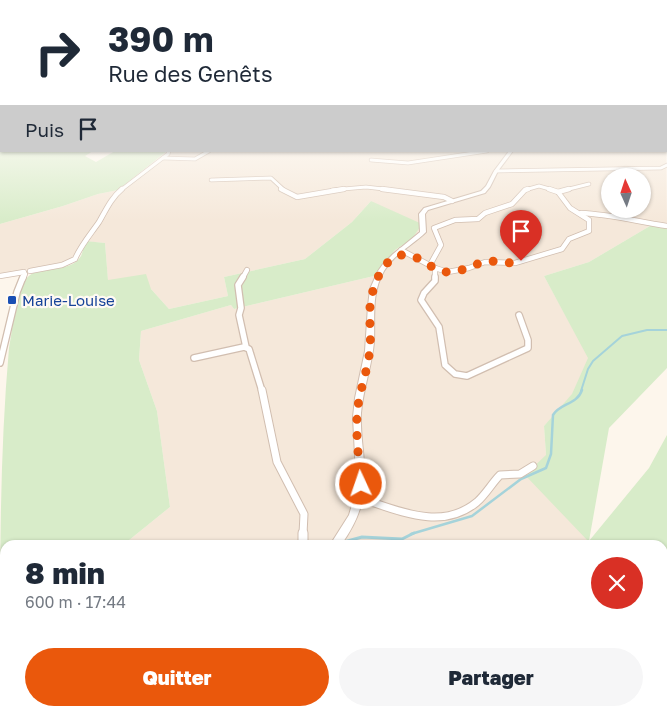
<!DOCTYPE html>
<html lang="fr">
<head>
<meta charset="utf-8">
<style>
	:root { --surface:#fff; --page:#f6f6f7; --text:#1f2937; --muted:#747a83; --accent:#ea580c }
	body { margin:0; font-family:"Golos Text",sans-serif; background:var(--page); color:var(--text); height:100vh; display:flex; flex-direction:column; font-size:19px; white-space:nowrap }
	* { box-sizing:border-box; margin:0 }
	p { font-size:16px; color:var(--muted) }
	.icon { flex:none; width:28px; height:28px; fill:none; stroke:currentColor; stroke-width:2; stroke-linecap:round; stroke-linejoin:round }
	.map { position:relative; flex:1; overflow:hidden }
	.details { position:absolute; left:0px; top:540px; width:668px; height:176px; display:flex; flex-direction:column; background:var(--surface); border-radius:15px 15px 0 0; box-shadow:0 1px 4px #0004 }
	.details>* { flex:none }
	.banner { position:absolute; left:0px; top:0px; width:668px; height:152px; box-shadow:0 1px 4px #0004; background:#fff; color:var(--text); overflow:hidden }
	.needle { width:32px; rotate:357deg }
	.buttons { position:absolute; left:601px; top:168px; display:grid; gap:10px }
	.buttons a { display:grid; place-items:center; width:50px; height:50px; border-radius:50%; background:var(--surface); box-shadow:0 1px 4px #0004; font-size:25px }
	.pin { position:absolute; display:grid; place-items:center; width:42px; height:42px; color:#fff; margin:-51px -21px; border-radius:50% 50% 50% 0; rotate:-45deg; box-shadow:0 0 5px #0007 }
	.pin .icon { rotate:45deg }
	.me { position:absolute; width:55px; margin:-28px; rotate:357deg; stroke-linejoin:round; filter:drop-shadow(0 0 4px #0008) }
	.turn { display:flex; align-items:center; gap:18px; height:105px; padding:0 25px; font-size:22px }
	.turn .icon { width:65px; height:65px; stroke-width:2.5 }
	.turn b { display:block; font-size:35px; line-height:42px }
	.then { display:flex; align-items:center; height:48px; padding:0 25px; background:#0003; gap:10px; font-size:19px }
	.round { display:grid; place-items:center; flex:none; width:52px; height:52px; border-radius:26px; background:var(--page) }
	.head { display:flex; align-items:center; justify-content:space-between; height:85px; padding:0 25px }
	h1 { font-size:30px; font-weight:800; line-height:38px }
	.button { display:flex; gap:10px; margin-top:auto; padding:10px 25px }
	.button a { flex:1; height:58px; border-radius:30px; background:var(--accent); color:#fff; font-size:20px; font-weight:800; line-height:58px; text-align:center }
	.button a+a { background:var(--page); color:var(--text) }
	.map>svg:first-child { display:block }
	.residential { fill:#f5e8da; fill-rule:evenodd }
	.green { fill:#d8ecc9 }
	.lines { fill:none; stroke-linecap:round; stroke-linejoin:round }
	.stream-far2 { stroke:#a5d3da; stroke-width:2 }
	.stream-far1 { stroke:#a5d3da; stroke-width:2.5 }
	.stream { stroke:#a5d3da; stroke-width:3 }
	.minor-far4-casing { stroke:#d1beb0; stroke-width:4.5 }
	.minor-far3-casing { stroke:#d1beb0; stroke-width:6 }
	.minor-far2-casing { stroke:#d1beb0; stroke-width:8 }
	.minor-far1-casing { stroke:#d1beb0; stroke-width:9 }
	.minor-casing { stroke:#d1beb0; stroke-width:11 }
	.tertiary-casing { stroke:#d1beb0; stroke-width:2 }
	.minor-far4 { stroke:#fff; stroke-width:3 }
	.minor-far3 { stroke:#fff; stroke-width:4.5 }
	.minor-far2 { stroke:#fff; stroke-width:5.5 }
	.minor-far1 { stroke:#fff; stroke-width:7 }
	.minor { stroke:#fff; stroke-width:9 }
	.tertiary { fill:#fff; fill-rule:evenodd }
	.route { stroke:#ea580c; stroke-width:9; stroke-dasharray:0 16.2 }
	.transit-dot { fill:#1a4fb4; stroke:#fffaf3; stroke-width:2 }
	.labels { text-anchor:middle; dominant-baseline:central; stroke-width:4.5; stroke-linejoin:round; paint-order:stroke }
	.transit-label { font-size:15px; fill:#164399; stroke:#fffaf3; text-anchor:start }
</style>
</head>
<body>
<div class="map">
<svg width="667" height="716" viewBox="0 0 667 716">
	<rect width="100%" height="100%" fill="#fdf6ec"/>
	<g class="residential">
		<path d="M666 130 667 225 655 223 589 262 544 276 589 358 573 394 544 426 546 455 589 542 588 545H123L170 507 157 411 139 360 141 331 231 305 234 309 374 276 395 250 412 239 371 201 352 222 305 259 224 277 228 296 169 309 151 289 108 281 105 243 82 241 76 257 66 263 0 274V224L63 206 98 194 118 190 167 151H666ZM610 176H642V209H610Z"/>
		<path d="M5 650V711H270L264 716H0V654Z"/>
		<path d="M502 711H595L597 716H518Z"/>
	</g>
	<g class="green">
		<path d="M0 120 1 151H93L85 156 96 162 115 151H167L118 190 98 194 63 206 0 224Z"/>
		<path d="M371 201 422 224 412 239 395 250 374 276 234 309 231 305 141 331 139 360 157 411 170 507 123 545H5V650L0 654C0 552 0 449 9 348 13 326 15 302 24 282 35 261 70 276 81 256 83 252 83 246 85 241L105 243 108 280 146 274 151 289 169 309 228 296 224 277 305 259 352 222Z"/>
		<path d="M655 223 667 225V368L609 428 589 541 649 468 667 435V716H597L595 711H662V545H588L589 542 525 475 546 455 544 426 572 394 588 358 544 276 589 262Z"/>
		<path d="M303 711H502L518 716H301Z"/>
	</g>
	<g class="lines">
		<path class="stream-far2" d="M581 391 588 369 593 361 622 336 647 330H667"/>
		<path class="stream-far1" d="M411 534 472 516 521 479 546 468 551 454 553 415C560 403 577 405 582 390"/>
		<g class="stream">
			<path d="M342 545 344 542 362 537 402 539 414 533"/>
			<path d="M273 716 277 711"/>
		</g>
		<g class="minor-far4-casing">
			<g id="minor-far4">
				<path d="M163 158 195 159 209 151"/>
				<path d="M371 160 408 163 487 151"/>
				<path d="M496 171 661 168 667 165"/>
				<path d="M211 180 271 178 284 190"/>
				<path d="M121 190 168 154 169 151"/>
				<path d="M332 190 366 187 392 190"/>
				<path d="M525 190 539 186 553 190"/>
				<path d="M565 190 589 184"/>
			</g>
		</g>
		<g class="minor-far3-casing">
			<g id="minor-far3">
				<path d="M281 189 297 197 344 189"/>
				<path d="M382 189 444 197 452 201"/>
				<path d="M558 192 569 189"/>
				<path d="M581 213C609 214 639 222 667 226"/>
				<path d="M401 250 435 268 448 272 469 268 485 262 515 263 562 249 569 239 589 231V220L570 208 558 192 549 189"/>
				<path d="M430 265 441 245 434 228 455 220 478 219 485 213 512 204 525 190 528 189"/>
				<path d="M435 268V279"/>
				<path d="M30 271 62 265 75 259C81 245 90 235 99 222 106 210 111 198 122 189"/>
				<path d="M0 276 24 272"/>
				<path d="M23 279 25 274"/>
				<path d="M242 279 247 270"/>
			</g>
		</g>
		<g class="minor-far2-casing">
			<g id="minor-far2">
				<path d="M243 277 238 285 241 308 239 315 246 347"/>
				<path d="M435 277V281L424 293 421 300 439 327 445 365 455 374 467 376 528 348V340L519 315"/>
				<path d="M194 358 244 347 249 349 262 391"/>
				<path d="M0 363 17 292 23 277"/>
			</g>
		</g>
		<g class="minor-far1-casing">
			<g id="minor-far1">
				<path d="M262 390 277 462 304 514 303 534"/>
				<path d="M359 498C398 510 441 532 477 502 486 494 492 483 500 475L520 474 533 466"/>
			</g>
		</g>
		<g class="minor-casing">
			<path id="minor" d="M303 545V533"/>
		</g>
		<g class="tertiary-casing">
			<g id="tertiary">
				<path d="M509 151H513L498 171 490 187 485 193 428 210 425 214 426 232C413 245 394 254 384 271 371 293 375 318 374 342 372 366 363 389 361 413 360 430 363 446 364 463 367 496 360 518 341 545H330L349 515 354 498 356 475 353 417 355 398 365 351 368 306 370 289 378 271 383 264 393 254 420 232 419 214 424 208 481 191 486 186 494 171Z"/>
				<path d="M285 711H298L296 716H284Z"/>
			</g>
		</g>
		<use href="#minor-far4" class="minor-far4"/>
		<use href="#minor-far3" class="minor-far3"/>
		<use href="#minor-far2" class="minor-far2"/>
		<use href="#minor-far1" class="minor-far1"/>
		<use href="#minor" class="minor"/>
		<use href="#tertiary" class="tertiary"/>
	</g>
	<linearGradient id="sky" x2="0" y2="1"><stop stop-color="#97c7e8"/><stop offset="0.54" stop-color="#fefbf6"/><stop offset="1" stop-color="#fefbf6" stop-opacity="0"/></linearGradient>
	<rect width="667" height="221" fill="url(#sky)"/>
	<g class="lines">
		<path class="route" d="M361 484C359 462 356 438 357 416 358 395 366 376 369 356 372 340 369 323 370 307 371 290 382 257 402 255 419 253 431 271 447 272 460 273 472 265 484 262 497 259 508 266 521 261"/>
	</g>
	<rect class="transit-dot" x="7" y="295" width="10" height="10" rx="2.5"/>
	<g class="labels">
		<g class="transit-label">
			<text x="22" y="300">Marie-Louise</text>
		</g>
	</g>
</svg>
<div class="buttons">
<a><svg class="needle" viewBox="-14 -14 28 28"><path d="M0-13l5 13h-10z" fill="#e53935"/><path d="M0 13l5-13h-10z" fill="#747a83"/></svg></a>
</div>
<div class="pin" style="left:521px;top:261px;background:#d93025"><svg class="icon" aria-label="arrive" viewBox="0 0 24 24"><path d="M6 21V4h12l-3 4 3 4H6"/></svg></div>
<svg class="me" style="left:361px;top:484px" viewBox="-20 -20 40 40"><circle r="17" fill="#ea580c" stroke="#fff" stroke-width="3"/><path d="M0-11L8 9 0 5-8 9z" fill="#fff"/></svg>
<div class="banner">
<div class="turn"><svg class="icon" aria-label="right" viewBox="0 0 24 24"><path d="M7 20v-9h11M14 6l5 5-5 5"/></svg><div><b>390 m</b>Rue des Genêts</div></div>
<div class="then">Puis<svg class="icon" aria-label="arrive" viewBox="0 0 24 24"><path d="M6 21V4h12l-3 4 3 4H6"/></svg></div>
</div>
<section class="details">
<div class="head"><div><h1>8 min</h1><p>600 m · 17:44</p></div><a class="round" style="background:#d93025;color:#fff"><svg class="icon" aria-label="close" viewBox="0 0 24 24"><path d="M6 6l12 12M18 6L6 18"/></svg></a></div>
<div class="button"><a>Quitter</a><a>Partager</a></div>
</section>
</div>
</body>
</html>
